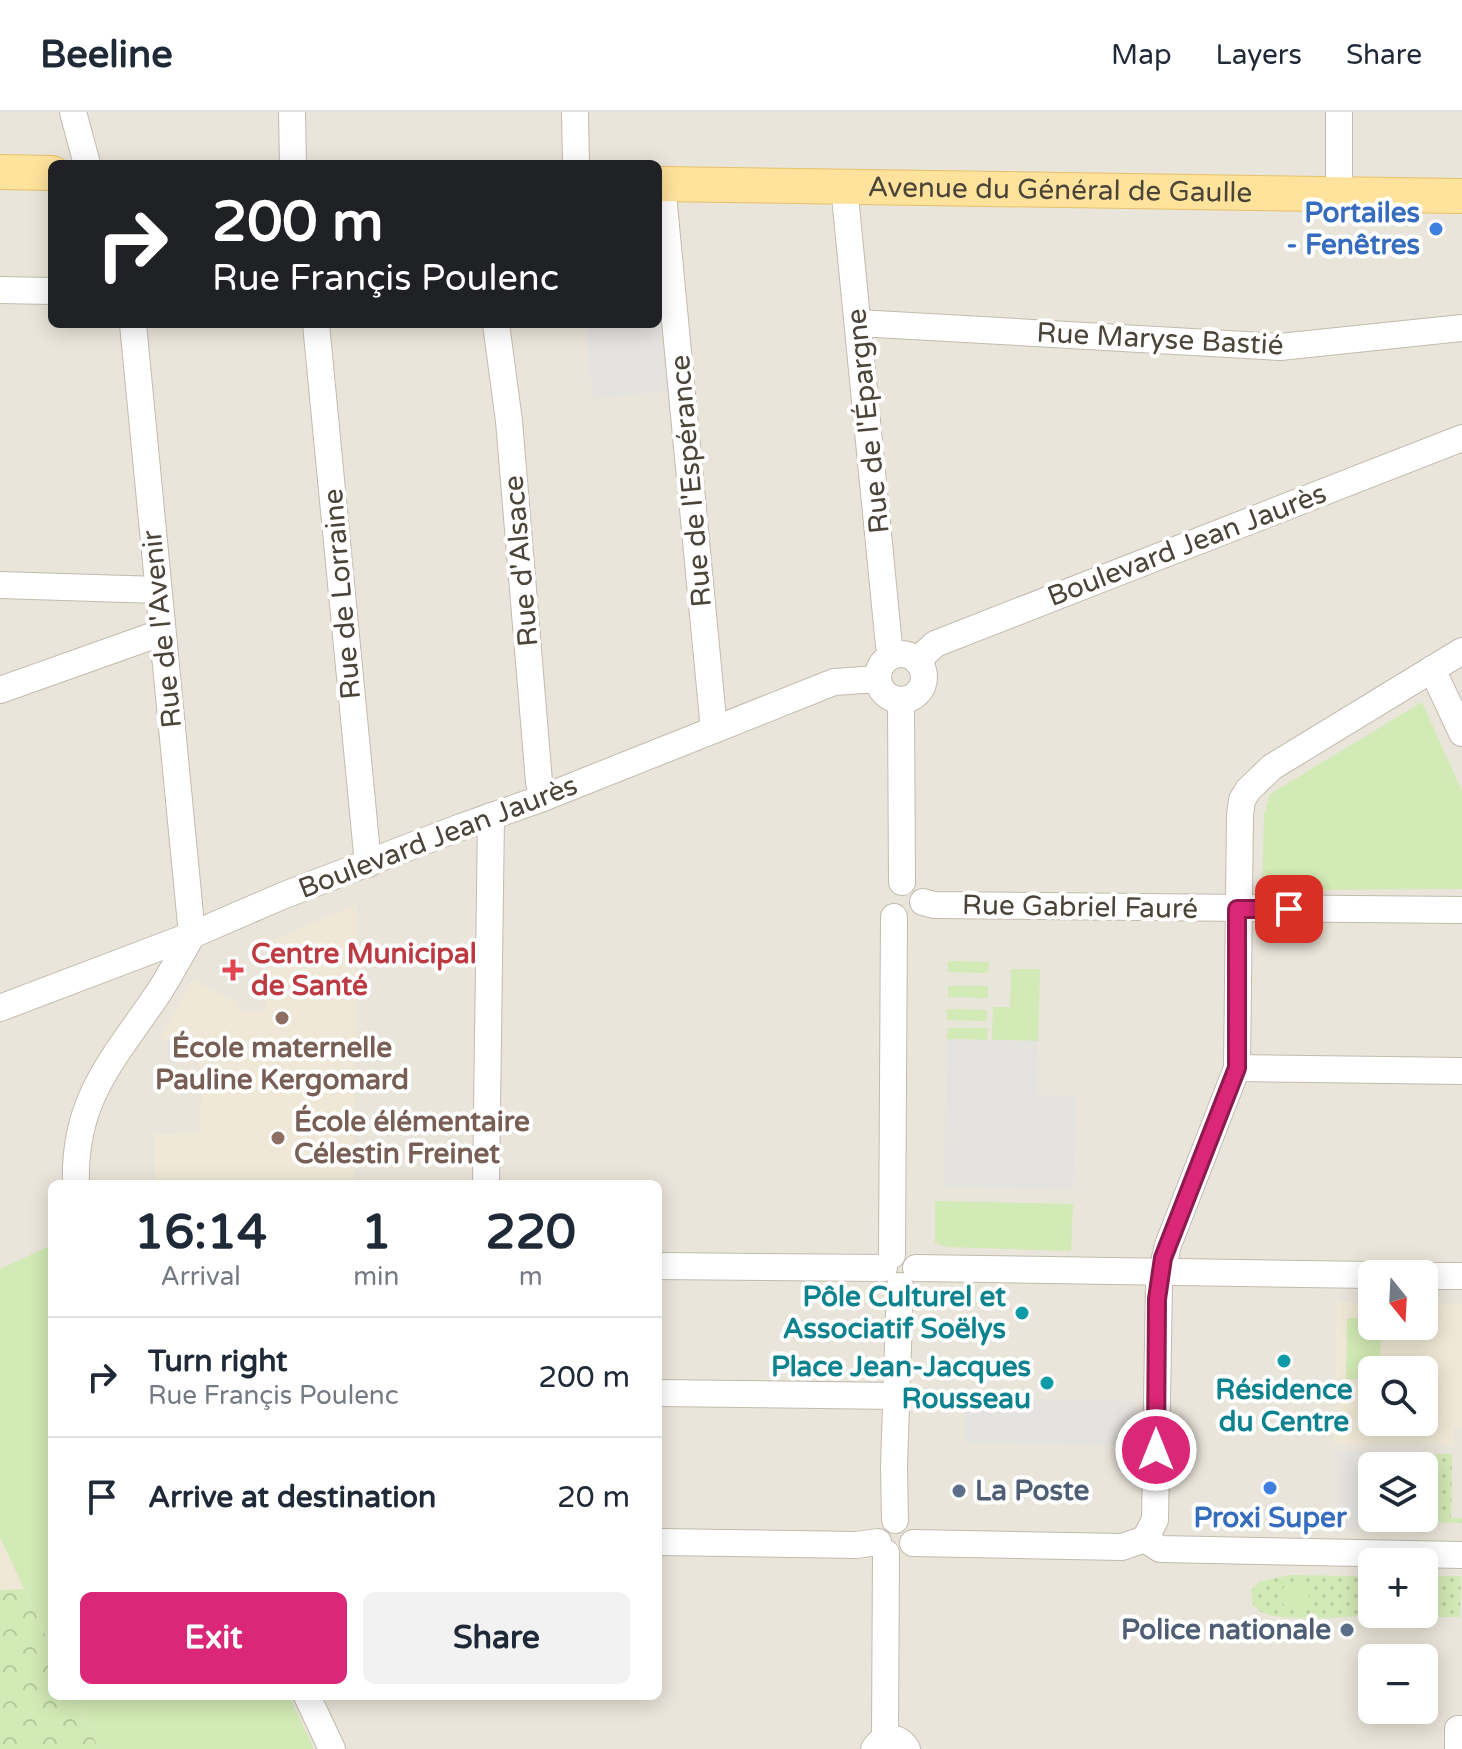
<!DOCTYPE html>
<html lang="en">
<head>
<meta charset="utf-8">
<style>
	:root { --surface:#fff; --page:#f2f2f3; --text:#1f2937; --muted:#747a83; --line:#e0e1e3; --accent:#db2777 }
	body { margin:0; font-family:"Varela Round",sans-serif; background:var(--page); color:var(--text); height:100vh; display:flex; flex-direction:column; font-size:30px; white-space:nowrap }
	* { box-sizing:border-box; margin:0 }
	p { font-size:26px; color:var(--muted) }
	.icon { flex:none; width:44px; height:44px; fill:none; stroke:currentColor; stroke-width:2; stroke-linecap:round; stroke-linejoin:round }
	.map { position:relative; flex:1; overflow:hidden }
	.panel { position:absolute; left:48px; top:1068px; width:614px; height:520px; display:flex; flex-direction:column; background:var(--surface); border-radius:12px; box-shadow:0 4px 20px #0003 }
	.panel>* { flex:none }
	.hud { position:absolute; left:48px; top:48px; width:614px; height:168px; border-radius:12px; box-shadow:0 4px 20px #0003; background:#202124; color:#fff; overflow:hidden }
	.needle { width:52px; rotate:162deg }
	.buttons { position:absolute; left:1358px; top:1148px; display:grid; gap:16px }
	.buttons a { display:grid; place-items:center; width:80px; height:80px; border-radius:12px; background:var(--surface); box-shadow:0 4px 20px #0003; font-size:40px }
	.pin { position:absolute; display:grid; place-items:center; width:68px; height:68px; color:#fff; margin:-34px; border-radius:16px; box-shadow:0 4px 12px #0006 }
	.me { position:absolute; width:88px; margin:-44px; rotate:0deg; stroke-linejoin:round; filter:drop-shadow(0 0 6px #0008) }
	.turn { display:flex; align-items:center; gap:28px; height:168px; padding:0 32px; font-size:36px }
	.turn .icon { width:104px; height:104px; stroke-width:2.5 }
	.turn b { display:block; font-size:56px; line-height:68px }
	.eta { display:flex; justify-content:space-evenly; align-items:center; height:136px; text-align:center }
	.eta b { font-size:48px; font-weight:800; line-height:56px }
	.cta { display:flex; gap:16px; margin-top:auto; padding:16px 32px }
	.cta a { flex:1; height:92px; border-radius:12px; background:var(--accent); color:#fff; font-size:32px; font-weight:800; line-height:92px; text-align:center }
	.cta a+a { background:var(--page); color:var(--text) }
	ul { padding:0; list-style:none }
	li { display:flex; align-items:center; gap:24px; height:120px; padding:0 32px; border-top:2px solid var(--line) }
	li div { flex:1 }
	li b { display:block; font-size:30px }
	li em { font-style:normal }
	header { display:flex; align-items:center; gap:48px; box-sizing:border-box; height:112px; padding:0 40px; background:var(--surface); border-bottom:2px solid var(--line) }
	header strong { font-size:38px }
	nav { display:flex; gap:44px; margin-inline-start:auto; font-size:28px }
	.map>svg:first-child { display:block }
	.residential { fill:#eae5da; fill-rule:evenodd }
	.education { fill:#efe8d6; fill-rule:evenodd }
	.grass { fill:url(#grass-dots) }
	.forest { fill:url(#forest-crowns) }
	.green { fill:#d2eab5 }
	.parking { fill:#e5e3e0; fill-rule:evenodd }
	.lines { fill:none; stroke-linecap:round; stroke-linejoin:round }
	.minor-casing { stroke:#c2bbae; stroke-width:28 }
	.major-casing { stroke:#e6c16a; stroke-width:36 }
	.minor { stroke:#fff; stroke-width:26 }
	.major { stroke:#ffe39c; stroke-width:34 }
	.route-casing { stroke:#8e194d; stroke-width:20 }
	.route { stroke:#db2777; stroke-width:14 }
	.shop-dot { fill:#3f7fe0; stroke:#fff; stroke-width:3 }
	.health-dot { fill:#e0444e; stroke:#fff; stroke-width:3 }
	.education-dot { fill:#8d6e63; stroke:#fff; stroke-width:3 }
	.culture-dot { fill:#0f9aa8; stroke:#fff; stroke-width:3 }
	.service-dot { fill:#5c6f8a; stroke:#fff; stroke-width:3 }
	.labels { text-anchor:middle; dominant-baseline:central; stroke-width:8; stroke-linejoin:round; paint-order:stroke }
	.street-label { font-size:28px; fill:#4b4439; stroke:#fff }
	.shop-label { font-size:28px; font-weight:bold; fill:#366cbe; stroke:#fff; text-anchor:end }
	.health-label { font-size:28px; font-weight:bold; fill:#be3a42; stroke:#fff; text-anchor:start }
	.education-label { font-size:28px; font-weight:bold; fill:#785e54; stroke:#fff }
	.culture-label { font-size:28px; font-weight:bold; fill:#0d838f; stroke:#fff; text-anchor:end }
	.service-label { font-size:28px; font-weight:bold; fill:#4e5e75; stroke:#fff; text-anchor:start }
</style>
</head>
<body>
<header>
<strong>Beeline</strong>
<nav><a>Map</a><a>Layers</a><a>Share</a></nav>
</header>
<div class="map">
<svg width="1462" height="1637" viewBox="0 0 1462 1637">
	<defs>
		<pattern id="grass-dots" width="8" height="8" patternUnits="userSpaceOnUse" patternTransform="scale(2)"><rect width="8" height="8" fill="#d2eab5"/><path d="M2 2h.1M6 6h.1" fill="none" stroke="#b6ca9c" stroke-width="1.8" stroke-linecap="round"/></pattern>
		<pattern id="forest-crowns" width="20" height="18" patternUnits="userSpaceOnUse" patternTransform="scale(2)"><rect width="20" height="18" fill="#d2eab5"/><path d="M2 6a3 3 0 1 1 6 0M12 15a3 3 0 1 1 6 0" fill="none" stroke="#b6ca9c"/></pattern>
	</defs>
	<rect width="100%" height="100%" fill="#f6f3ec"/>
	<path class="residential" d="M0 0H1462V1637H99L74 1584H658V1072H52V1537L24 1477 0 1478ZM52 52H658V212H52ZM1372 1162H1424V1214H1372ZM1372 1258H1424V1310H1372ZM1372 1354H1424V1406H1372ZM1372 1450H1424V1502H1372ZM1372 1546H1424V1598H1372Z"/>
	<g class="education">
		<path d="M357 792 354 1072H155V1022L199 1021 203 957 199 956 198 930 160 928 192 867 231 888H236L237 899H265L266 874H252V865H269V830Z"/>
		<path d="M1337 1190 1372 1191V1214H1424V1192H1462V1315L1453 1316V1333L1334 1332ZM1372 1258H1424V1310H1372Z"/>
		<path d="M0 1425 24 1477 0 1478Z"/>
	</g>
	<g class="grass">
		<path d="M1431 1342H1452L1451 1406H1462V1411L1430 1410Z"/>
		<path d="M1290 1463 1358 1464 1372 1467 1374 1502C1354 1506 1280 1509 1263 1501 1261 1500 1254 1494 1253 1492L1251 1479 1259 1470Z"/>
		<path d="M1424 1464H1461L1460 1505H1405V1502H1424Z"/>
	</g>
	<path class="forest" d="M24 1477 52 1537V1584H74L99 1637H0V1478Z"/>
	<g class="green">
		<path d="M1422 590 1462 679V777L1262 778 1264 703 1270 682Z"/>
		<path d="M948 849 989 850 988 861 948 860Z"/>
		<path d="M1011 857H1040L1038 929 992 928 993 895H1010Z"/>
		<path d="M948 874H988V886L948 885Z"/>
		<path d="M947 897 987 898V909L947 908Z"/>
		<path d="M948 916H988L987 928 947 927Z"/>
		<path d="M935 1089 1073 1092 1071 1139 947 1135 935 1131Z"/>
		<path d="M52 1133V1537L0 1425V1157Z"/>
		<path d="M1347 1206H1372V1214H1381L1380 1258H1372V1267H1346Z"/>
		<circle cx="1295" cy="1484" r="14"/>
		<path d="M74 1584H289L314 1637H99Z"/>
	</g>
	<g class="parking">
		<path d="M659 167 670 279 593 287 586 214 658 212Z"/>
		<path d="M947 927 1038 929 1037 983 1076 984 1073 1078 944 1075Z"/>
		<path d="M965 1286 1136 1289 1135 1334 965 1331Z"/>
		<path d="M1337 1339H1425L1424 1417H1337ZM1372 1354H1424V1406H1372Z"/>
	</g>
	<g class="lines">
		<g class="minor-casing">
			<g id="minor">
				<path d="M73 0 87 52"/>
				<path d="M292 0 293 52"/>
				<path d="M575 0 576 52"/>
				<path d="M1339 0V82"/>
				<path d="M662 72 714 618"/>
				<path d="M844 74 889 534 893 543"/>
				<path d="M0 178 52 179"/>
				<path d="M858 211 1280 235 1462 216"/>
				<path d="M133 212 192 823"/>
				<path d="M316 212 368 752"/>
				<path d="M496 212 509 309 539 670 543 686"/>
				<path d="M0 473 158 478"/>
				<circle cx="901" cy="565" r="23"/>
				<path d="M917 549 935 532 1462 326"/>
				<path d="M1432 557 1462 621"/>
				<path d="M0 578 152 524 162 523"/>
				<path d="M901 588 902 770"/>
				<path d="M923 790 934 793 1462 798"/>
				<path d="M0 896 192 823 282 784 461 715 543 686 834 570 878 567"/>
				<path d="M1237 956 1462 959"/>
				<path d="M76 1072C73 985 116 945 161 877 172 859 182 841 192 823"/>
				<path d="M486 1072 491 704"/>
				<path d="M892 1143 894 805"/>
				<path d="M658 1154 884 1156"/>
				<path d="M916 1156 1372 1163"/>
				<path d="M1424 1164H1462"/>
				<path d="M658 1281 896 1284"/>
				<path d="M895 1408 894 1355 900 1174"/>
				<path d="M1145 1427 1155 1408 1159 1172 1168 1133 1237 956 1240 703 1242 688 1248 678 1272 655 1462 539"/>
				<path d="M1145 1427 1160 1437 1462 1443"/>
				<path d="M658 1430 856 1433 878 1430"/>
				<path d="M913 1431 1122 1435 1145 1427"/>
				<path d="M307 1584 332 1637"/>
				<path d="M885 1627 886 1441"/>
				<path d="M874 1637C883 1623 898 1623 907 1637"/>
				<path d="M1458 1637V1617H1462"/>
			</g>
		</g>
		<g class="major-casing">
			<g id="major">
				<path d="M0 60 52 61"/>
				<path id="s1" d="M658 72 1462 84"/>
			</g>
		</g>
		<use href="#minor" class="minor"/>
		<use href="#major" class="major"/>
	</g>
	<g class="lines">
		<g class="route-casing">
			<path id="route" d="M1156 1338 1157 1187 1163 1146 1237 956V797H1289"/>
		</g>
		<use href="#route" class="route"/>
	</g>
	<g class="shop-dot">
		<circle cx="1436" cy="117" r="8"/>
		<circle cx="1270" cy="1376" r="8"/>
	</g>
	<path class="health-dot" d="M229 846h8v8h8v8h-8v8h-8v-8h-8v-8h8z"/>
	<g class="education-dot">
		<circle cx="282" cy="906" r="8"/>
		<circle cx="278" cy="1026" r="8"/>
	</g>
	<g class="culture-dot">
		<circle cx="1022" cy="1201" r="8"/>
		<circle cx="1284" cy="1249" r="8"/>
		<circle cx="1047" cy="1271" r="8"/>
	</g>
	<g class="service-dot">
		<circle cx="959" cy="1379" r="8"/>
		<circle cx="1347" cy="1518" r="8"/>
	</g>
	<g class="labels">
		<g class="street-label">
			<text stroke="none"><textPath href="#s1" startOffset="402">Avenue du Général de Gaulle</textPath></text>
			<text transform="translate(1160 227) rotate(3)">Rue Maryse Bastié</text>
			<text transform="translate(868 309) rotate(-96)">Rue de l'Épargne</text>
			<text transform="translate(691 369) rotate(-95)">Rue de l'Espérance</text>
			<text transform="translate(1187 433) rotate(-21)">Boulevard Jean Jaurès</text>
			<text transform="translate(521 449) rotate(-95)">Rue d'Alsace</text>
			<text transform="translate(342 482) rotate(-95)">Rue de Lorraine</text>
			<text transform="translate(162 517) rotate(-96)">Rue de l'Avenir</text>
			<text transform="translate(438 725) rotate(-21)">Boulevard Jean Jaurès</text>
			<text transform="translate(1080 795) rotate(1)">Rue Gabriel Fauré</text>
		</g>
		<g class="shop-label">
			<text x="1420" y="101">Portailes<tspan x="1420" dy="32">- Fenêtres</tspan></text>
			<text x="1270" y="1406" text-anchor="middle">Proxi Super</text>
		</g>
		<g class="health-label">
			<text x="251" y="842">Centre Municipal<tspan x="251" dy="32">de Santé</tspan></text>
		</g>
		<g class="education-label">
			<text x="282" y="936">École maternelle<tspan x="282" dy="32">Pauline Kergomard</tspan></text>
			<text x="294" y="1010" text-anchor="start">École élémentaire<tspan x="294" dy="32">Célestin Freinet</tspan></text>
		</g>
		<g class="culture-label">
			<text x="1006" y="1185">Pôle Culturel et<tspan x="1006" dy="32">Associatif Soëlys</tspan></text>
			<text x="1031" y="1255">Place Jean-Jacques<tspan x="1031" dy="32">Rousseau</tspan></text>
			<text x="1284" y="1278" text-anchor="middle">Résidence<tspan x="1284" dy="32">du Centre</tspan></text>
		</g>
		<g class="service-label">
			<text x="975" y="1379">La Poste</text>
			<text x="1331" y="1518" text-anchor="end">Police nationale</text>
		</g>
	</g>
</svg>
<div class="buttons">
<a><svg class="needle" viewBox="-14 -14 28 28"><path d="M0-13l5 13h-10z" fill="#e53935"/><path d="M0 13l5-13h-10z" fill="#747a83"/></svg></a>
<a><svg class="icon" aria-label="search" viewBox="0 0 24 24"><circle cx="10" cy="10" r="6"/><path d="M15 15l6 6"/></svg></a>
<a><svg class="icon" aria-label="layers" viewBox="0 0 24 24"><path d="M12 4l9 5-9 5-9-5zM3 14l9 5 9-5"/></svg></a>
<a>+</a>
<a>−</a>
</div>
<div class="pin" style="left:1289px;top:797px;background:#d93025"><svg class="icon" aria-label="arrive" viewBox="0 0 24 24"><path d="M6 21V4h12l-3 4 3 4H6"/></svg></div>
<svg class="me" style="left:1156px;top:1338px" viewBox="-20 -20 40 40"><circle r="17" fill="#db2777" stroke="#fff" stroke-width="3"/><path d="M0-11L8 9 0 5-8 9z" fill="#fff"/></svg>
<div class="hud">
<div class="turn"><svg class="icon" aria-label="right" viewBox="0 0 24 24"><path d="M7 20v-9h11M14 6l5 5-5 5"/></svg><div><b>200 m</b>Rue Françis Poulenc</div></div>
</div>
<section class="panel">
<div class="eta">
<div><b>16:14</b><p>Arrival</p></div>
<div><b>1</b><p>min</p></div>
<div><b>220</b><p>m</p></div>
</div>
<ul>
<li><svg class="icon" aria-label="right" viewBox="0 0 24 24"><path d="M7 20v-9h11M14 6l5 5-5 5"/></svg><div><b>Turn right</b><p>Rue Françis Poulenc</p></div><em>200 m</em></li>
<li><svg class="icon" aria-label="arrive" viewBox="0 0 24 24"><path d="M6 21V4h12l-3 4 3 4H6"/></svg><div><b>Arrive at destination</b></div><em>20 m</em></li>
</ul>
<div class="cta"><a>Exit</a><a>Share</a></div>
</section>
</div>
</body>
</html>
